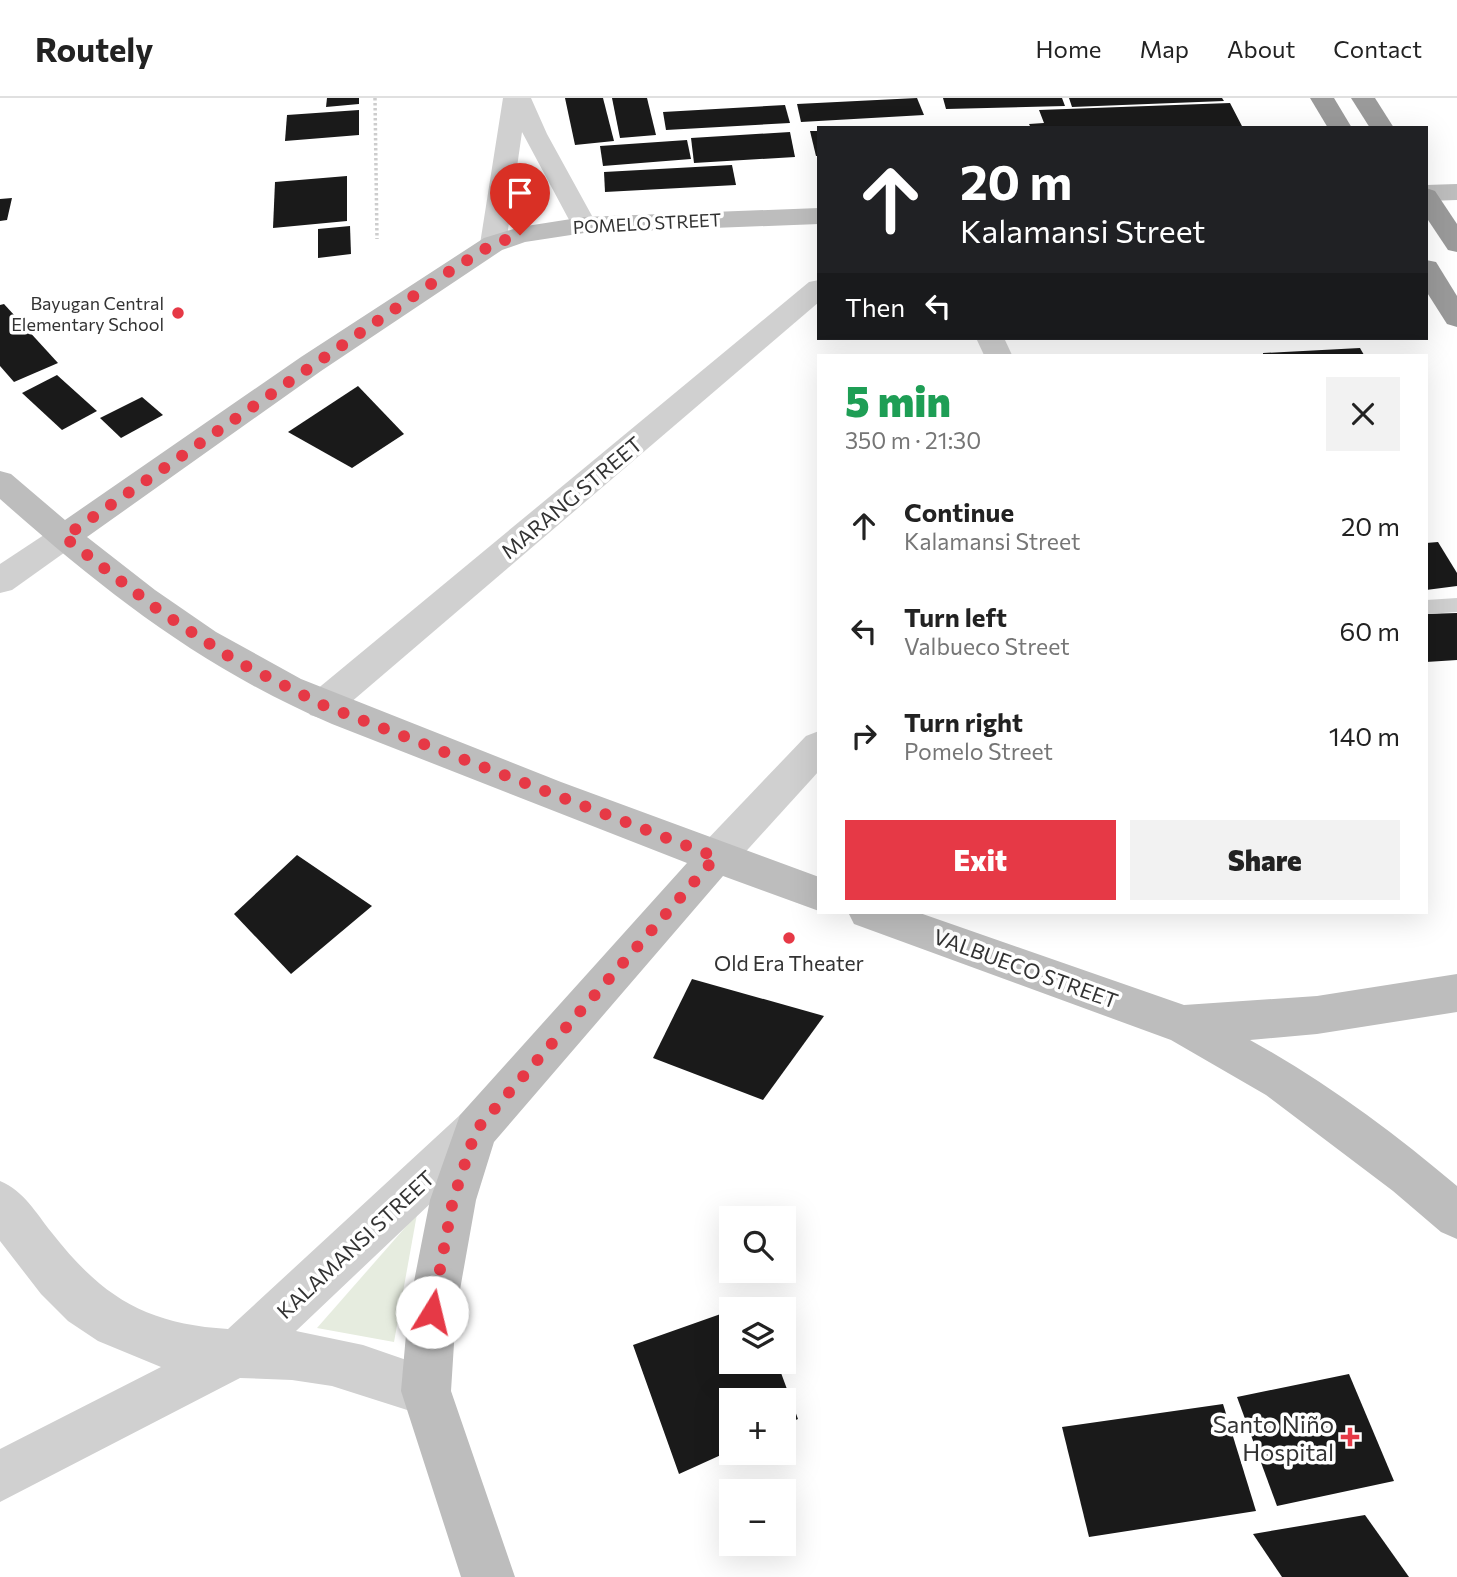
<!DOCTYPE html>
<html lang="en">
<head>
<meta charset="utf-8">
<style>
	:root { --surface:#fff; --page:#f2f2f2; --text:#222; --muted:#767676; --line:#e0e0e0; --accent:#e63946 }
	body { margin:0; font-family:Commissioner,sans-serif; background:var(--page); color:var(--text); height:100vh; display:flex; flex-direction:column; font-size:26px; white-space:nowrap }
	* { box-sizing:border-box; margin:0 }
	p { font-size:23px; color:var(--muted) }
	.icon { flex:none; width:38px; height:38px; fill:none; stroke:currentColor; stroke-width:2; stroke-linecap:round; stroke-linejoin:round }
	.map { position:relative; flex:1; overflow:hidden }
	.panel { position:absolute; left:817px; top:256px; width:611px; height:560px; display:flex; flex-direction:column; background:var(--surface); border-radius:0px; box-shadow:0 7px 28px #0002 }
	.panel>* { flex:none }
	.top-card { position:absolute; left:817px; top:28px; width:611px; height:214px; border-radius:0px; box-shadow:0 7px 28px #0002; background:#202124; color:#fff; overflow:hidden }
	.buttons { position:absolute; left:719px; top:1108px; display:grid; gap:14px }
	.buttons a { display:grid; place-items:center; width:77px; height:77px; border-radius:0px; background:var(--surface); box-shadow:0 7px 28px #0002; font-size:35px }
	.pin { position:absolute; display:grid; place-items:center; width:60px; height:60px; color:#fff; margin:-72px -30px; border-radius:50% 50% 50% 0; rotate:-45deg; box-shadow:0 0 7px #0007 }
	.pin .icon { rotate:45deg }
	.me { position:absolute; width:77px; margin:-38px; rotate:9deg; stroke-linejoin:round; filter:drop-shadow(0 0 5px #0008) }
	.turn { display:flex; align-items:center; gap:24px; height:147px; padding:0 28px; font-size:32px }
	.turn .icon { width:91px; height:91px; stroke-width:2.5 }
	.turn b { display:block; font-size:49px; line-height:60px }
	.then { display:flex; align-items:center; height:66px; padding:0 28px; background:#0003; gap:14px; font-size:26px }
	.round { display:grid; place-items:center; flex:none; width:74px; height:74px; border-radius:0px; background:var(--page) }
	.headline { display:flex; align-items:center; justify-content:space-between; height:119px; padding:0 28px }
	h1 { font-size:42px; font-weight:800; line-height:52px; color:#1e9e55 }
	.cta { display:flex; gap:14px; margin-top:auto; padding:14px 28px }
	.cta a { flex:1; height:80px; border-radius:0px; background:var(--accent); color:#fff; font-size:28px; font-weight:800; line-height:80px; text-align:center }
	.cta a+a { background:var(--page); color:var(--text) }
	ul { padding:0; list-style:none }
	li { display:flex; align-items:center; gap:21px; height:105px; padding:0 28px }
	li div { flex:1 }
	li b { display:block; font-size:26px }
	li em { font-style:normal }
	header { display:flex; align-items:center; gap:42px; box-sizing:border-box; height:98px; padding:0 35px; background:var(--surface); border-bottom:2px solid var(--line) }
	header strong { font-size:33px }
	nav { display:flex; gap:38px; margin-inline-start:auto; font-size:24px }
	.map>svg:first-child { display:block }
	.green { fill:#e6ecdf }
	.building { fill:#1a1a1a }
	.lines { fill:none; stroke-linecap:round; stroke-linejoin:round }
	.path { stroke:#cdcdcd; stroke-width:3.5; stroke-dasharray:2.5 2.5; stroke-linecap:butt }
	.lane { fill:#d0d0d0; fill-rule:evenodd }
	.street { fill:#d0d0d0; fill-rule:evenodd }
	.secondary { fill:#bdbdbd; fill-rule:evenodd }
	.highway { fill:#9a9a9a; fill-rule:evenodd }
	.route { stroke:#e63946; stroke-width:12; stroke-dasharray:0 21.6 }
	.poi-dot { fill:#e63946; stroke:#fff; stroke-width:2.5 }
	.labels { text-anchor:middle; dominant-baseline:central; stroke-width:7; stroke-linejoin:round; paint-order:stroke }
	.far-street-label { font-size:18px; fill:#333; stroke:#fff }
	.far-poi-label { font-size:18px; fill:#333; stroke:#fff; text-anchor:end }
	.street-label { font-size:21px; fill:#333; stroke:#fff }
	.poi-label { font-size:21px; fill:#333; stroke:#fff }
	.near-poi-label { font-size:24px; fill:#333; stroke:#fff; text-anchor:end }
</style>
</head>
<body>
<header>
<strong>Routely</strong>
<nav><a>Home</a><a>Map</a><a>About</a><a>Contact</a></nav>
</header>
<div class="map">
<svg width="1457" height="1479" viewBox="0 0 1457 1479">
	<rect width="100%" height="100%" fill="#fff"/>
	<path class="green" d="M417 1116 394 1244 317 1230Z"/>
	<g class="building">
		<path d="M327 0H359V6L326 9Z"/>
		<path d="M565 0H603L614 43 575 47Z"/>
		<path d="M612 0H647L656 37 620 40Z"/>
		<path d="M917 0 924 17 801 24 797 6Z"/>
		<path d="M943 0H1062L1065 8 946 11Z"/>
		<path d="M1069 0H1222L1224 3 1072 9Z"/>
		<path d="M1230 5 1243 30H1031L1029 26 1044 25 1039 12Z"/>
		<path d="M785 7 790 25 666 32 663 14Z"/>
		<path d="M359 12V37L285 43 287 17Z"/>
		<path d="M810 33H819V58H816Z"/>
		<path d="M790 34 795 59 694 65 691 40Z"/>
		<path d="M687 42 691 61 603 68 600 48Z"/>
		<path d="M732 67 736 87 605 94 604 74Z"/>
		<path d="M347 78V123L273 130 275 84Z"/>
		<path d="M12 100 7 122 0 123V101Z"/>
		<path d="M350 128 351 156 318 160V131Z"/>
		<path d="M4 206 58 265 14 284 0 268V207Z"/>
		<path d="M1360 250 1364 257H1263V255Z"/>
		<path d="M57 277 97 313 62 332 22 295Z"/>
		<path d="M358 288 404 336 352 370 288 334Z"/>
		<path d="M142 299 163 317 121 340 100 320Z"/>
		<path d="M1438 444 1457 475V488L1426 492V445Z"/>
		<path d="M1457 515V562L1426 564V516Z"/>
		<path d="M297 757 372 808 291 876 234 816Z"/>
		<path d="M692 881 824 918 763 1002 653 960Z"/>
		<path d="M732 1212V1264H777L798 1321 784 1327V1302H732V1352L679 1376 633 1247Z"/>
		<path d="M1349 1276 1394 1383 1277 1408 1237 1299Z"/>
		<path d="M1223 1306 1256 1413 1089 1439 1062 1329Z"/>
		<path d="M1365 1417 1409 1479H1282L1253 1436Z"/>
	</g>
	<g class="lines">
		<path class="path" d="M375 0 377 141"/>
		<path class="lane" d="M1457 500V514L1426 516V502Z"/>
		<g class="street">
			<path d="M503 0H531L547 36 597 127 593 133 584 135 575 133 522 34 506 146 502 152 493 154 484 152 480 146Z"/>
			<path d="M819 182V204L336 617 323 621 310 617 305 607 310 597 809 184Z"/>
			<path d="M976 240H1004L1012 257H984Z"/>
			<path d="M64 427 75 431 80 439 75 447 12 492 0 495V466L53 431Z"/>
			<path d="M819 633V673L730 771 716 776 702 771 697 759 702 747 806 638Z"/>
			<path d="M476 1010 492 1017 498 1032 492 1047 296 1233 363 1247 444 1275 451 1293 444 1311 426 1318 332 1288 292 1282 240 1280 0 1404V1351L161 1269 98 1243 68 1223 41 1196 0 1143V1083C24 1093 36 1115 52 1135 102 1199 146 1226 228 1231L460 1017Z"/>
		</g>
		<g class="secondary">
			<path d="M1457 86V102L1426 103V87Z"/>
			<path d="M819 110V126L584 135 525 144 502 152 321 273 87 439 155 492 216 534 301 581 561 684 819 779V813L723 778 494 1044 476 1102 456 1214 451 1293 515 1479H461L401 1293 408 1214 430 1102 460 1017 687 765 332 626C202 570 105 494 0 401V373L11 376 65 422 301 259 484 140 520 129 584 119Z"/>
			<path d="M848 814H917L1184 907 1317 898 1457 876V914L1317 936 1250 942C1323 982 1393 1034 1457 1088V1141L1441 1134 1393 1093 1266 997 1171 942 854 826Z"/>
		</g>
		<g class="highway">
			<path d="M1310 0H1334L1352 30H1328Z"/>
			<path d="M1351 0H1375L1394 30H1370Z"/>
			<path d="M1426 90 1435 93 1457 126V154L1448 152 1426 119Z"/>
			<path d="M1426 162 1436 164 1457 198V229L1447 226 1426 193Z"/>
		</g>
	</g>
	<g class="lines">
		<path class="route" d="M432 1214 453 1102 476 1032 716 759 323 607 236 563 161 514 64 439 450 173 493 146 520 137"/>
	</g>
	<g class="poi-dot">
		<circle cx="178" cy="215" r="7"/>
		<circle cx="789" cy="840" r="7"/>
		<path d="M1346.5 1328.5h7v7h7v7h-7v7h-7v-7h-7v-7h7z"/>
	</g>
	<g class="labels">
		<g class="far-street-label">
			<text transform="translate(647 125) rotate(-3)">POMELO STREET</text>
		</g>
		<g class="far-poi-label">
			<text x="164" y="205">Bayugan Central<tspan x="164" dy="21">Elementary School</tspan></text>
		</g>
		<g class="street-label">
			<text transform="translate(571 399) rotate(-40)">MARANG STREET</text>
			<text transform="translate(1026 870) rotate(20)">VALBUECO STREET</text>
			<text transform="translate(355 1146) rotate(-43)">KALAMANSI STREET</text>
		</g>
		<g class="poi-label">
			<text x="789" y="864">Old Era Theater</text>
		</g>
		<g class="near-poi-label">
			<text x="1334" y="1325">Santo Niño<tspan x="1334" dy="28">Hospital</tspan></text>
		</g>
	</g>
</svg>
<div class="buttons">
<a><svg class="icon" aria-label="search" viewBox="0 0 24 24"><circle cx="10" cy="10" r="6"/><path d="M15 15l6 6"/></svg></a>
<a><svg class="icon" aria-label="layers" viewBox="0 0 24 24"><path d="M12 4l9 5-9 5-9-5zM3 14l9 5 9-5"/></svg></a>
<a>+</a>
<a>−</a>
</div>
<div class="pin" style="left:520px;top:137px;background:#d93025"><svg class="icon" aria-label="arrive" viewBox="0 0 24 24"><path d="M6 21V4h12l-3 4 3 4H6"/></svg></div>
<svg class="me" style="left:432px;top:1214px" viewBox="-20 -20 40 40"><circle r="19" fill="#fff"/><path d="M0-13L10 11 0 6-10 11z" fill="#e63946"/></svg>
<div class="top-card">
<div class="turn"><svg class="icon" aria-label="ahead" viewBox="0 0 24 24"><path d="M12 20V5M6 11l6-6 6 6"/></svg><div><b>20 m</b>Kalamansi Street</div></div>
<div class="then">Then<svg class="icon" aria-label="left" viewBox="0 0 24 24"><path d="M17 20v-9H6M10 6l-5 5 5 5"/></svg></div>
</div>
<section class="panel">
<div class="headline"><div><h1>5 min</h1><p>350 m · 21:30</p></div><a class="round"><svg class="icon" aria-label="close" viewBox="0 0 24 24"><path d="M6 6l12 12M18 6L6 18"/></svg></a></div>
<ul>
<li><svg class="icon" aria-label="ahead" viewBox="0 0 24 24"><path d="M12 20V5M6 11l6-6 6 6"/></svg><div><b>Continue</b><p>Kalamansi Street</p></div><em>20 m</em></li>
<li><svg class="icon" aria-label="left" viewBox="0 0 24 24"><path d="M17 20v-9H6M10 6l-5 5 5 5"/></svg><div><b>Turn left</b><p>Valbueco Street</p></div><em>60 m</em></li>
<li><svg class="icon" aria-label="right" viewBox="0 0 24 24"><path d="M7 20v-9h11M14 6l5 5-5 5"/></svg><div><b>Turn right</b><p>Pomelo Street</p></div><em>140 m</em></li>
</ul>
<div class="cta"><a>Exit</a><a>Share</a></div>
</section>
</div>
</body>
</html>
